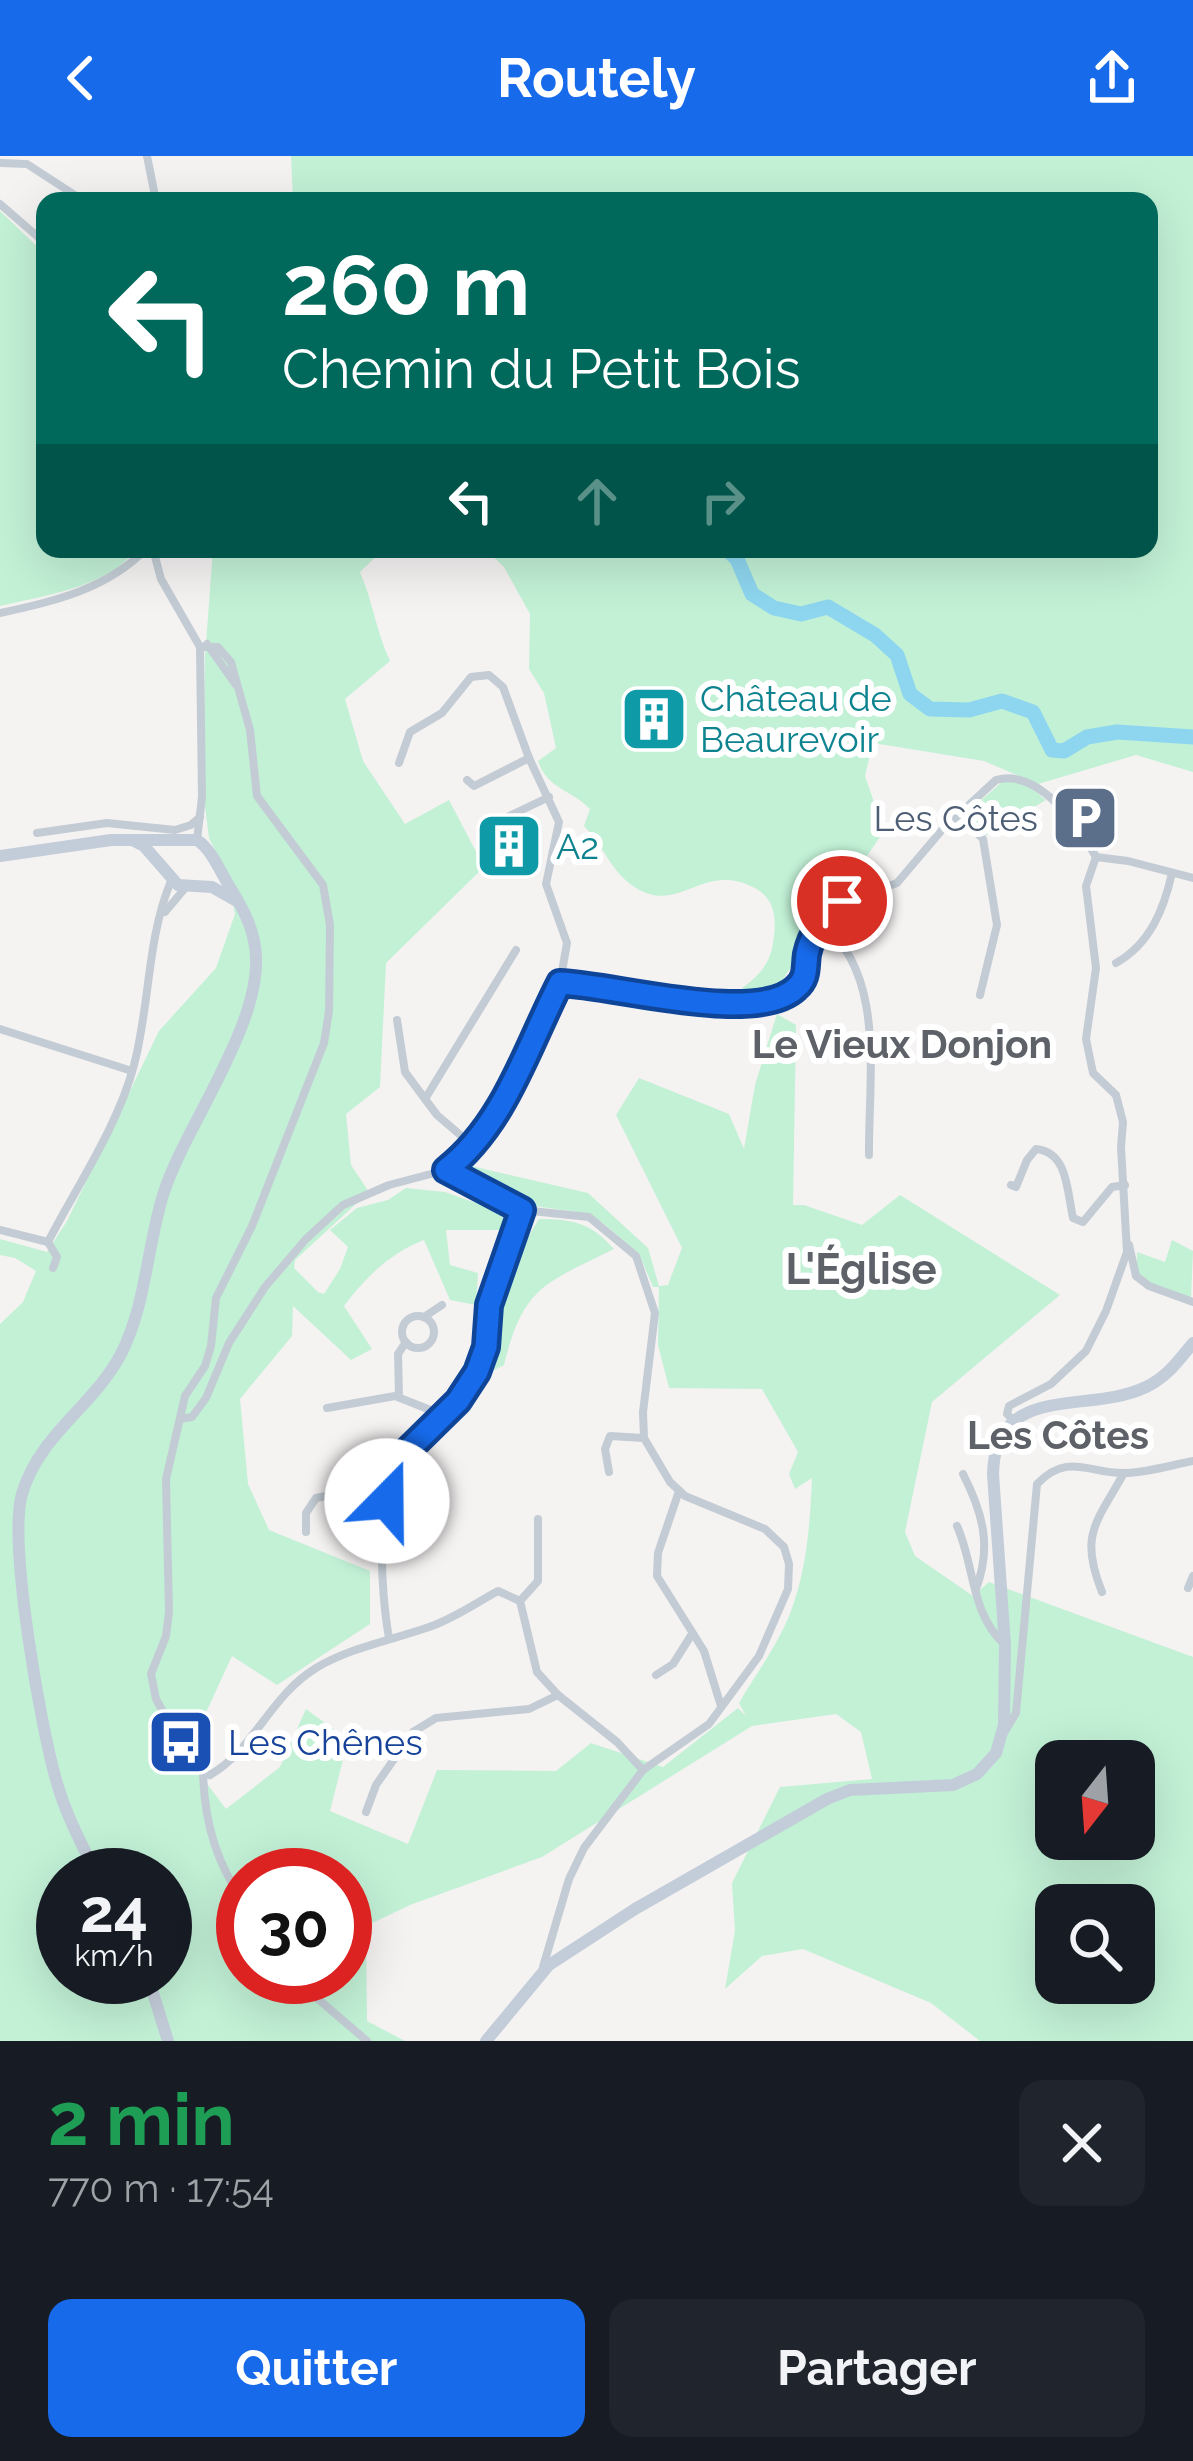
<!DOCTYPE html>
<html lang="fr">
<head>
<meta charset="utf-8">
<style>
	:root { --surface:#171b24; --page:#20242c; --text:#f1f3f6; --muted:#9ea1a6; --accent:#176aea }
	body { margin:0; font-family:Raleway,sans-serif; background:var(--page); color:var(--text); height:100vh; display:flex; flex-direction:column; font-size:45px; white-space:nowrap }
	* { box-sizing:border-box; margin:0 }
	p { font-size:39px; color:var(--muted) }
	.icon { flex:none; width:66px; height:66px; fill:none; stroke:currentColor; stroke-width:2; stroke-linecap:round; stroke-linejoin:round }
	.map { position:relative; height:1885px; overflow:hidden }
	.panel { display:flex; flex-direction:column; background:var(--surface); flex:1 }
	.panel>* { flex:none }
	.hud { position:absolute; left:36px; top:36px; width:1122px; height:366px; border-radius:24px; box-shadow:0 12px 48px #0002; background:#00695c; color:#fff; overflow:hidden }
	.needle { width:78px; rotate:197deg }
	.buttons { position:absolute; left:1035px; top:1584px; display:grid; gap:24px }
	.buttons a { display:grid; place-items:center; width:120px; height:120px; border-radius:24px; background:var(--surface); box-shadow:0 12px 48px #0002; font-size:60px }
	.speed { position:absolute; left:36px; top:1692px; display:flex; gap:24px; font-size:60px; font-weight:700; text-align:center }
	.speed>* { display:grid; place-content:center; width:156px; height:156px; border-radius:50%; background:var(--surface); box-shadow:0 12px 48px #0002; line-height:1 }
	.speed small { font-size:30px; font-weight:400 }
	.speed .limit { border:18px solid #d22; background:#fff; color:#111 }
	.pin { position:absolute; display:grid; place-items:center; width:102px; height:102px; color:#fff; margin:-51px; border:6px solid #fff; border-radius:50%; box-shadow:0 3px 12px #0007 }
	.me { position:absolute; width:132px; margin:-66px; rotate:22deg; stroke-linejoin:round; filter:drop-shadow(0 0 9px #0008) }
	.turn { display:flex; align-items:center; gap:42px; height:252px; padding:0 48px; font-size:54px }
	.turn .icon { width:156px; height:156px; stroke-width:2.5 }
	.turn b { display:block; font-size:84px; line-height:102px }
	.lanes { display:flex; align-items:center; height:114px; padding:0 48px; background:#0003; justify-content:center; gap:60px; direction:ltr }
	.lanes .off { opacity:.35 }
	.round { display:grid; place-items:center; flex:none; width:126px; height:126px; border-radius:24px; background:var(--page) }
	.overview { display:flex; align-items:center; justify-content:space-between; height:204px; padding:0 48px }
	h1 { font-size:72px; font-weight:700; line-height:90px; color:#1e9e55 }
	.button { display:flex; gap:24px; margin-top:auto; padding:24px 48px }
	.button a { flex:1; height:138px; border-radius:24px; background:var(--accent); color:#fff; font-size:48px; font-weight:700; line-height:138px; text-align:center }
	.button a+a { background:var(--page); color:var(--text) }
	header { display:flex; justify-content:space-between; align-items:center; height:156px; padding:0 48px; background:var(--accent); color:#fff; font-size:54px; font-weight:700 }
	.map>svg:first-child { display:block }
	.green { fill:#c2f1d6; fill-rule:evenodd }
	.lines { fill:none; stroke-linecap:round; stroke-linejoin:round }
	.stream { stroke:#8ed6ef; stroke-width:3 }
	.river { stroke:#8ed6ef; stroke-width:15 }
	.minor { stroke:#c3ccd4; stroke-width:8 }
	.secondary { stroke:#c3cdd9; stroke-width:12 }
	.route-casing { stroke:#0f4598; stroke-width:30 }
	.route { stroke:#176aea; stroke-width:21 }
	.labels { text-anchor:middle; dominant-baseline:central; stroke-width:12; stroke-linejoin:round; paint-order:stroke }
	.culture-label { font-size:36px; fill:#0d838f; stroke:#fff; text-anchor:start }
	.service-label { font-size:36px; fill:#4e5e75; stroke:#fff; text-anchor:end }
	.transit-label { font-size:36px; fill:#164399; stroke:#fff; text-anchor:start }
	.neighbourhood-label { font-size:39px; font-weight:bold; fill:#5e6268; stroke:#fff }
	.quarter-label { font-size:42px; font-weight:bold; fill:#5e6268; stroke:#fff }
</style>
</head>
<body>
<header><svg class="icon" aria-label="back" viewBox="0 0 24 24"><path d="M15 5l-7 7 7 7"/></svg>Routely<svg class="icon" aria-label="share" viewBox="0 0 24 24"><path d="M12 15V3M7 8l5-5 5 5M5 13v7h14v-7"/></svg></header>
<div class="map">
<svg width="1193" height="1885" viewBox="0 0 1193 1885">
	<rect width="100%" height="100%" fill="#f5f2f2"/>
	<g class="green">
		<path d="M291 0H1193V616L1136 599 1038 628 984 605 873 587 865 620 884 675 775 835 744 845 742 832C758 821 770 808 773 787 777 764 776 742 753 731 704 708 685 751 646 737 612 723 607 693 584 670L590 653C572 634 547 633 538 605L556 592 544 537 529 513 530 458 504 411 485 393H1149V45H293Z"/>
		<path d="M0 55 45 98V393H136C110 431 42 440 0 450Z"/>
		<path d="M213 393H384L360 416C373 446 376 475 390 505L345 543 363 605 405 668 449 644 484 711 386 807 380 931 346 958 351 1009 369 1036 295 1104 294 1112 318 1136 324 1138 340 1113 348 1091 330 1074 357 1052 388 1044 406 1032 445 1036 507 1058 504 1074H446L450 1109 478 1117 476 1149 450 1144 424 1084C390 1097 366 1121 344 1150L372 1193 351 1204 293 1150 292 1180 240 1243 248 1328 269 1374 370 1415V1468L277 1529 232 1500 186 1600 226 1653 280 1611 306 1553 348 1584 330 1655 408 1688 437 1614 556 1615 591 1587 663 1611 738 1552 746 1560 739 1547C756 1518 779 1487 791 1455 807 1412 810 1367 812 1322L795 1333 789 1318 798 1296 762 1233 669 1232 658 1189 659 1131H653L639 1098 603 1067 585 1057 526 1049 467 1021 471 1010 588 1037 648 1092 659 1130 668 1129 682 1092 616 959 639 922 729 958 744 993 755 929 777 858 796 869 793 1049H804L862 1069 900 1039 1060 1139 932 1246 905 1376 915 1400 973 1440 989 1426 1193 1501V1885H980L931 1847 803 1793 762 1800 725 1833 735 1775 732 1727 780 1631 872 1623 861 1576 836 1558 752 1570 542 1701 410 1749 366 1770 367 1865 405 1885H0V1168L23 1146 36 1115 15 1102 0 1099V1083L47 1096 67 1065 159 875 216 812 235 758 225 713 209 682 203 635 205 501ZM1056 1605H1134V1683H1056ZM63 1719H165V1821H63ZM243 1719H345V1821H243ZM1056 1749H1134V1827H1056Z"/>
		<path d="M1003 625 1023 626 1046 644 985 680 969 663V655Z"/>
		<path d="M539 1063C573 1063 591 1067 614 1093 546 1127 523 1130 504 1209L489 1217C497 1165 510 1107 539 1063Z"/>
		<path d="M1172 1084 1193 1095 1191 1142 1150 1128 1137 1118V1096L1165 1106Z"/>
	</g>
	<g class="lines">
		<path class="stream" d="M736 393 737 403"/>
		<path class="river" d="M726 393 737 403 752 438 774 452 801 458 828 451 875 479 897 499 910 538 930 553 969 554 1002 545 1033 556 1052 594 1064 595 1087 581 1117 576 1193 581"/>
		<g class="minor">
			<path d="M147 0 156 45"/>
			<path d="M0 7 27 8 84 45"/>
			<path d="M0 48 45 87"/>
			<path d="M153 393 161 423 200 491"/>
			<path d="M0 457C53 446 107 433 146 393"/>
			<path d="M207 488 236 529"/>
			<path d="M200 491H218L231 506 250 574 257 640 323 729 330 769 329 855 324 887 252 1070 216 1142 211 1190 205 1210 185 1240 166 1323 169 1456 166 1480 151 1518 156 1543 184 1593 203 1616 210 1619"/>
			<path d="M467 624 474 630 529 602"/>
			<path d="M959 659 983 683 997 769 980 839"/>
			<path d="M37 677 107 667 175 674 191 669 200 661"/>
			<path d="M483 681 503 663 549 641"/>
			<path d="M197 684 202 641 200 491"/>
			<path d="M1096 701 1128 705 1193 722"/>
			<path d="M165 756 186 731"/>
			<path d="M821 768C887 816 868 926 869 999"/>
			<path d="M1116 807C1150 788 1164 753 1172 717"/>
			<path d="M560 827 722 849 755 848 782 841 802 825 810 789 833 751 897 727 942 674 996 624C1038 612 1079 669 1096 701"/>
			<path d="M397 864 405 916 425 943"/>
			<path d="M0 873 132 915"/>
			<path d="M473 990 437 959 425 943 516 794"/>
			<path d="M446 1014 522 1054 589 1061 636 1100 655 1157 643 1256 644 1282 670 1326 685 1340 765 1373 784 1391 789 1408 788 1433 759 1500 709 1568 643 1614 584 1692 569 1723 543 1811"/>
			<path d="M1011 1029 1016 1031 1027 1004 1036 993C1068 996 1067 1035 1073 1062L1083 1066 1112 1031 1125 1029"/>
			<path d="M0 1074 48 1086"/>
			<path d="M48 1086C77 1030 118 970 134 909 150 849 147 782 171 725"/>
			<path d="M48 1086 57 1101 53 1112"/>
			<path d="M1129 1089 1136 1120 1149 1130 1193 1146"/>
			<circle cx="418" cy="1176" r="16"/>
			<path d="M424 1161 442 1149"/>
			<path d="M399 1241 398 1198 406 1186"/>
			<path d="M327 1252 395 1240 443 1259"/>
			<path d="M180 1263 192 1261 206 1242 229 1187 265 1131 306 1083 343 1049 389 1029 446 1014 470 993 498 955 560 827 567 787 546 728 559 666 529 602 503 531 489 519 471 521 442 557 410 576 399 607"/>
			<path d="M1013 1264 1007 1258 1009 1250 1051 1228 1086 1195 1106 1155 1127 1096 1121 991 1123 966 1116 939 1093 917 1086 883 1096 812 1086 730 1096 701"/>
			<path d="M609 1316 605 1293 610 1280 644 1282"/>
			<path d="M963 1318C983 1357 992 1391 976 1433"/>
			<path d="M679 1335 658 1397 657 1420 704 1495 721 1550"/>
			<path d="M334 1341 385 1371"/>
			<path d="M538 1363V1425L520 1445 537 1516 558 1539"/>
			<path d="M957 1370C975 1410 970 1456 1004 1488"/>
			<path d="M306 1376V1357L316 1342 332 1339 387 1345"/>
			<path d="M1188 1432 1193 1420"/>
			<path d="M1102 1436C1079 1379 1096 1367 1124 1317"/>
			<path d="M389 1482C381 1438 373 1329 405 1294 428 1268 458 1252 475 1221 487 1198 484 1174 489 1149 495 1117 511 1085 522 1054"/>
			<path d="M656 1519 673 1508 692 1478"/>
			<path d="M1004 1577 1016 1557 1037 1328C1069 1295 1090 1319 1127 1317 1149 1316 1172 1309 1193 1305"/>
			<path d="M203 1616C204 1661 215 1706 243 1744"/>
			<path d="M210 1619C253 1595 270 1540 316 1512 351 1491 393 1484 432 1470 456 1461 476 1447 498 1435L520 1445"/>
			<path d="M366 1656 376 1629 413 1576 436 1562 529 1553 558 1539 617 1586 643 1614"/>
			<path d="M301 1821 318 1843 367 1885"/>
		</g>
		<g class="secondary">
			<path d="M132 684 144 690 178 729 212 731 235 744"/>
			<path d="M0 700 111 684H197C211 693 219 713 228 728 239 746 250 764 254 785 271 858 185 968 163 1039 147 1091 146 1149 121 1198 93 1251 39 1279 22 1338 8 1387 41 1574 57 1627 66 1659 82 1689 97 1719"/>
			<path d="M148 1821 168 1885"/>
			<path d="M486 1885 549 1809 635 1753 827 1643 850 1634 953 1629 977 1618 996 1597 1004 1569 1005 1489 993 1318C995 1225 1088 1259 1146 1231 1167 1221 1179 1204 1193 1187"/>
		</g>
	</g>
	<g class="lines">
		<g class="route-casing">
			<path id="route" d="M387 1345 397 1305 458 1245 477 1216 486 1191 489 1149 522 1054 446 1014C505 968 527 891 560 827 615 829 756 870 796 832 808 822 805 811 807 798 811 779 826 755 842 745"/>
		</g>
		<use href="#route" class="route"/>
	</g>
	<defs>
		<g id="building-square" transform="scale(3.45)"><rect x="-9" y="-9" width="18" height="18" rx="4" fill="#0f9aa8" stroke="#fff"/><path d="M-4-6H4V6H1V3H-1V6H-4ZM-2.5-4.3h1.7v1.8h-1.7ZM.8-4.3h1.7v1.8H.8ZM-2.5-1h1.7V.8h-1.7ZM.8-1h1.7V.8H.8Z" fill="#fff"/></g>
		<g id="parking-square" transform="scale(3.45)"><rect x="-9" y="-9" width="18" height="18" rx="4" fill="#5c6f8a" stroke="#fff"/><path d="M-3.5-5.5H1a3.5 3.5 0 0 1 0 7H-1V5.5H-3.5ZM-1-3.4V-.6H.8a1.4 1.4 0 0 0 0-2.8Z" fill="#fff"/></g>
		<g id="bus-square" transform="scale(3.45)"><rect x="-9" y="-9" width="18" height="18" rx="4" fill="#1a4fb4" stroke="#fff"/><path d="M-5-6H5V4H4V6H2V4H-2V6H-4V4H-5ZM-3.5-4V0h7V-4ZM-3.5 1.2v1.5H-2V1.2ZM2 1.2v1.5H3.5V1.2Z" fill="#fff"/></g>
	</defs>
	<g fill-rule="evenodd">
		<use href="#building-square" x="654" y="563"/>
		<use href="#parking-square" x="1085" y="662"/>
		<use href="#building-square" x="509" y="690"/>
		<use href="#bus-square" x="181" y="1586"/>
	</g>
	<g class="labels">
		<g class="culture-label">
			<text x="700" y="542">Château de<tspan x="700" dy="41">Beaurevoir</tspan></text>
			<text x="556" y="690">A2</text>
		</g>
		<g class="service-label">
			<text x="1038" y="662">Les Côtes</text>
		</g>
		<g class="transit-label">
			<text x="228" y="1586">Les Chênes</text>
		</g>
		<g class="neighbourhood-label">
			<text x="902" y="888">Le Vieux Donjon</text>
			<text x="1058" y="1279">Les Côtes</text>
		</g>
		<g class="quarter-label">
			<text x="861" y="1113">L'Église</text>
		</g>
	</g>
</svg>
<div class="buttons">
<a><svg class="needle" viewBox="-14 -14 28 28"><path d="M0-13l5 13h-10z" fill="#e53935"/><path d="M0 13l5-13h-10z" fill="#9ea1a6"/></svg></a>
<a><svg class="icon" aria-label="search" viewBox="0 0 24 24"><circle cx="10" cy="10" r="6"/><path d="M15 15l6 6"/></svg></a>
</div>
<div class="speed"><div>24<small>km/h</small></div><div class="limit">30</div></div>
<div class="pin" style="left:842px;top:745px;background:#d93025"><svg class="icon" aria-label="arrive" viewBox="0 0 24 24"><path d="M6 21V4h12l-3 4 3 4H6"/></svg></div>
<svg class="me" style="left:387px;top:1345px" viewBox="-20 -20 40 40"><circle r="19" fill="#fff"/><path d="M0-13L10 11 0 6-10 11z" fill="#176aea"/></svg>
<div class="hud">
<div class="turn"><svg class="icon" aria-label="left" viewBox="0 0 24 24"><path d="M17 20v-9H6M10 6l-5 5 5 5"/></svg><div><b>260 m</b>Chemin du Petit Bois</div></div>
<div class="lanes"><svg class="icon" aria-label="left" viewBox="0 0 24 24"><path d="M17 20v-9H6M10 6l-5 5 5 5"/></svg><svg class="icon off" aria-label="ahead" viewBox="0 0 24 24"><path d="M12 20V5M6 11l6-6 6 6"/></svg><svg class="icon off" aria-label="right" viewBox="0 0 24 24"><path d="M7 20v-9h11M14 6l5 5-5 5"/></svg></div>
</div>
</div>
<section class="panel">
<div class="overview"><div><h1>2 min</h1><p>770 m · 17:54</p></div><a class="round"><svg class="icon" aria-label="close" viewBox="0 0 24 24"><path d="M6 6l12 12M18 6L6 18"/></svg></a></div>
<div class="button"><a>Quitter</a><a>Partager</a></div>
</section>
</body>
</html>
